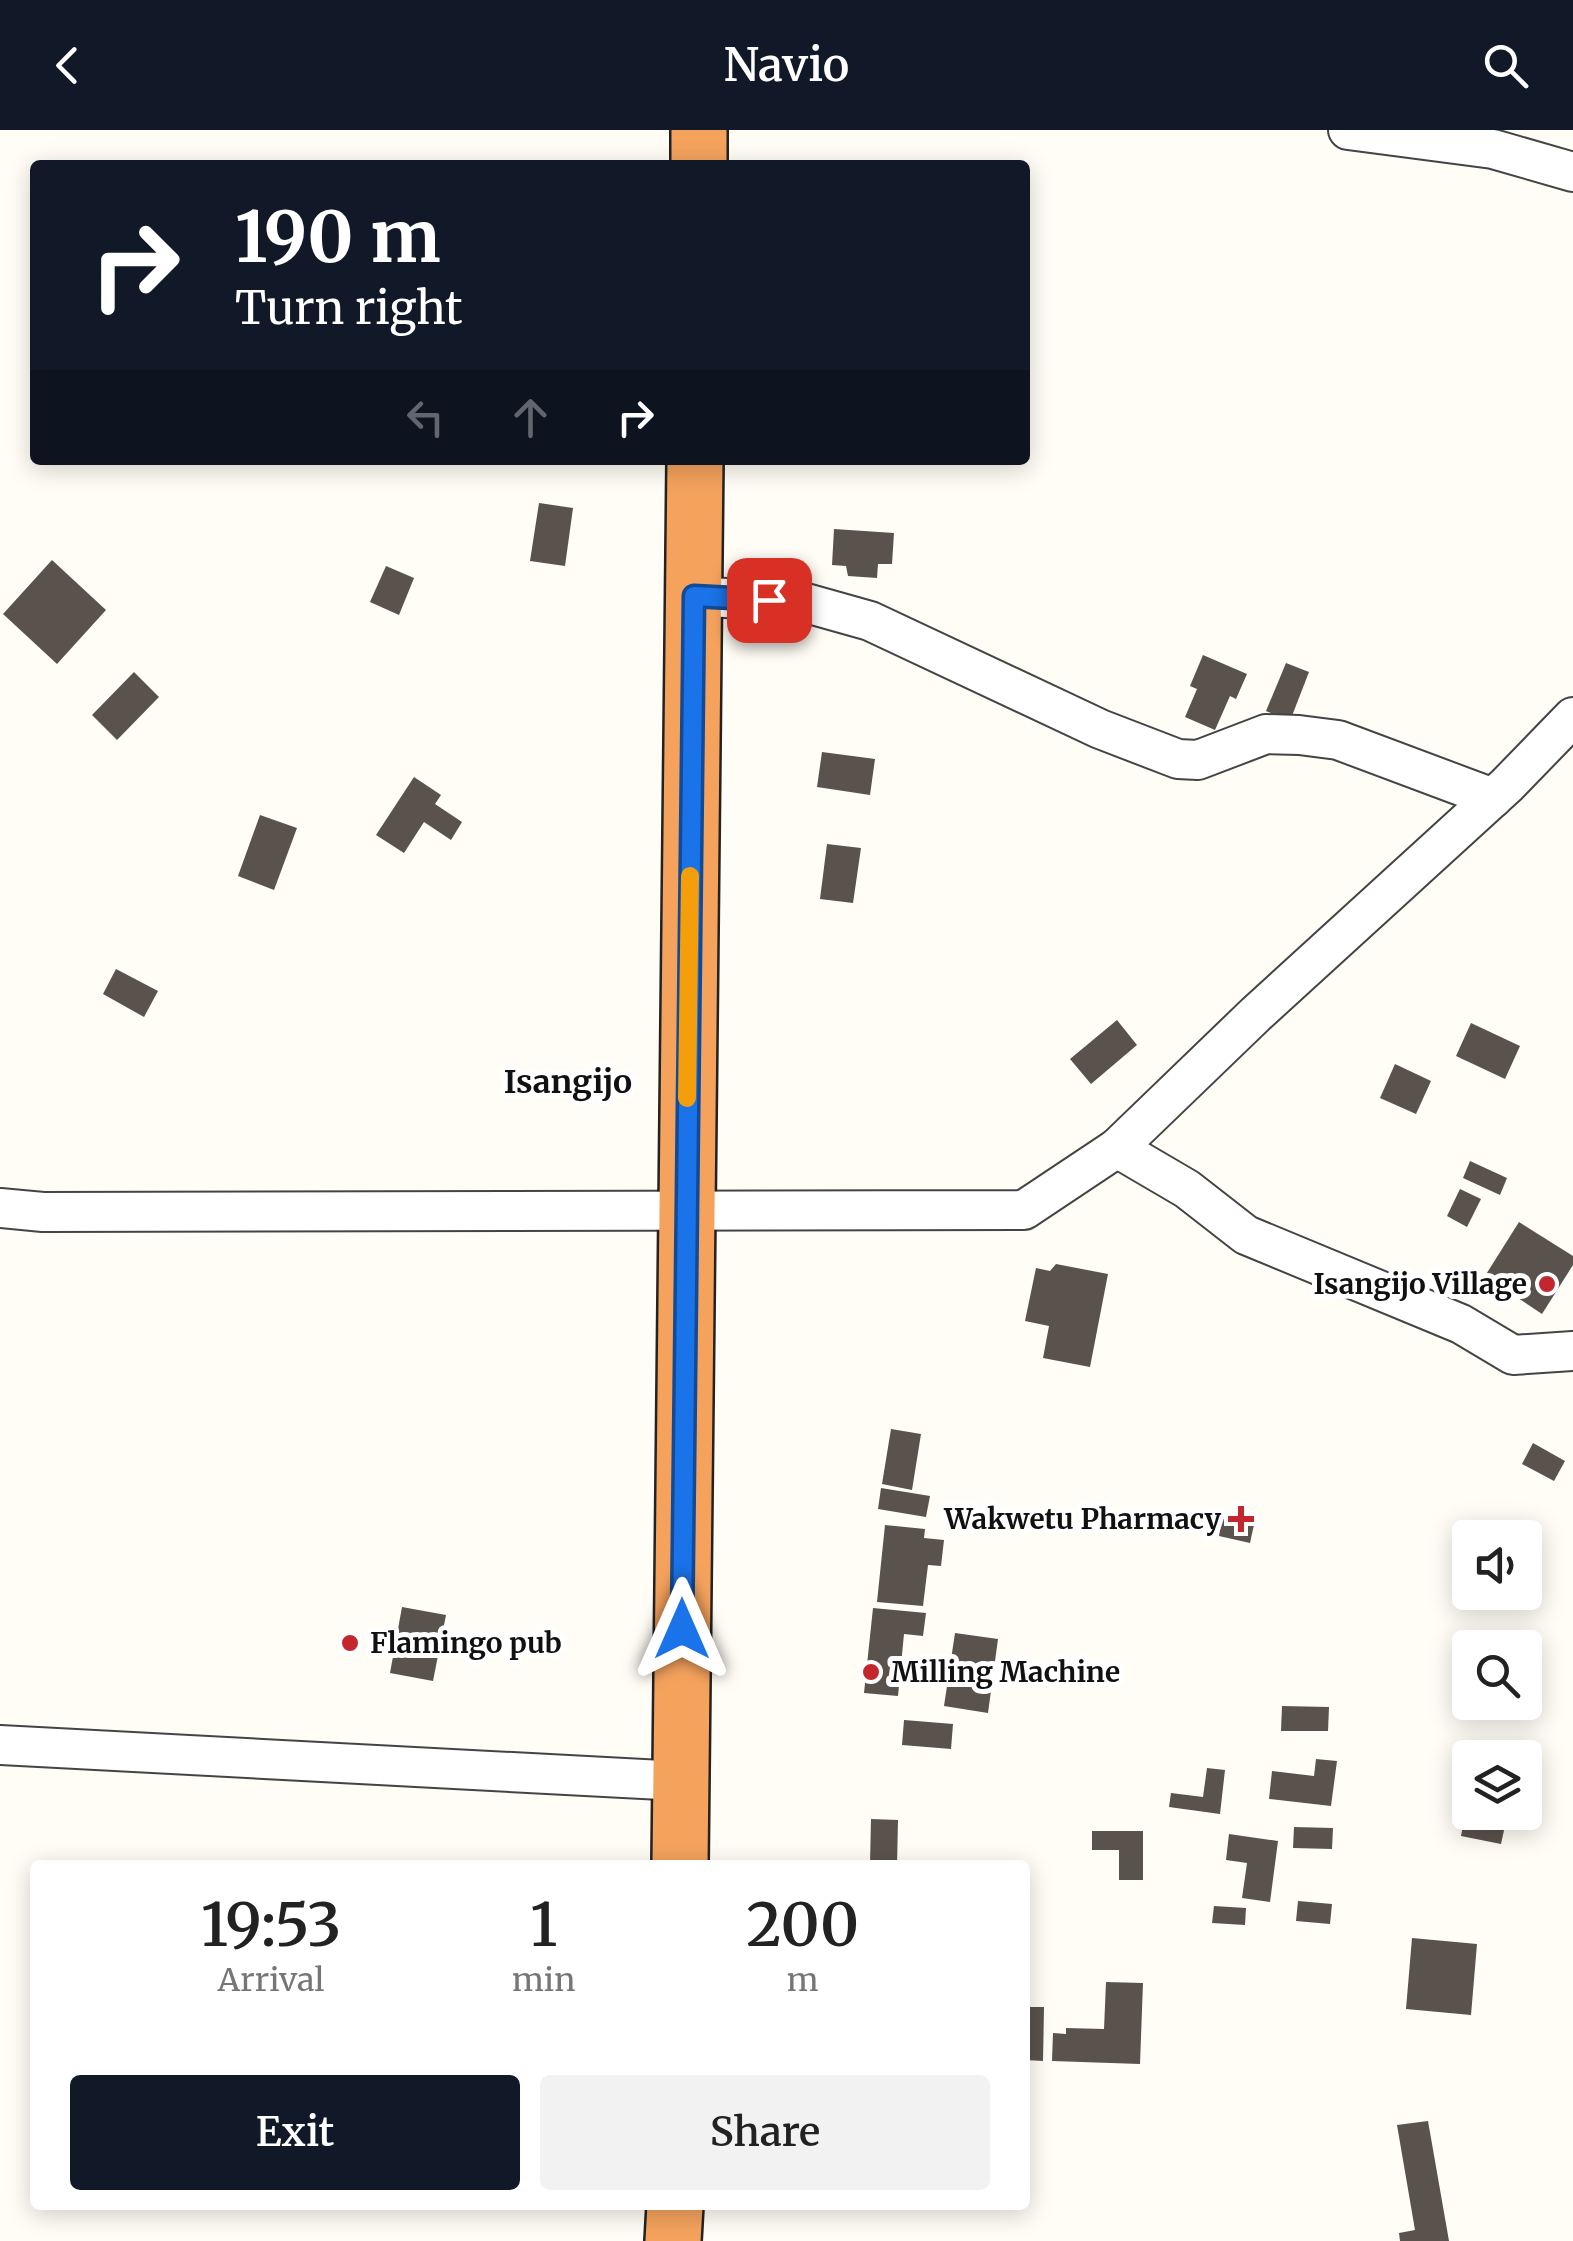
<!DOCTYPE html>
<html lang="en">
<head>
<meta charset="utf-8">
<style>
	:root { --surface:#fff; --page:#f2f2f2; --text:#222; --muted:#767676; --accent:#111827 }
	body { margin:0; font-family:Merriweather,serif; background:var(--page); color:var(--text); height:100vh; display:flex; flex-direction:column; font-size:38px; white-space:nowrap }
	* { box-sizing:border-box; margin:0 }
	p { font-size:32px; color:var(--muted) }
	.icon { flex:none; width:55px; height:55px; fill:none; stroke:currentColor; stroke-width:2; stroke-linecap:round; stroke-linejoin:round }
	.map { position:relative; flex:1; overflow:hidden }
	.drawer { position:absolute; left:30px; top:1730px; width:1000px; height:350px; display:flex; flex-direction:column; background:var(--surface); border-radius:10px; box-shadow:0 5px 25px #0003 }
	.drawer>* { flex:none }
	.top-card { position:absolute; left:30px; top:30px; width:1000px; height:305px; border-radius:10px; box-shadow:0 5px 25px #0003; background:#111827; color:#fff; overflow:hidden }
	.buttons { position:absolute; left:1452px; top:1390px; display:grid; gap:20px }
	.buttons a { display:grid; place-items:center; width:90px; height:90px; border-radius:10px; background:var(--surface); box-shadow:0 5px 25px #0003; font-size:50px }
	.pin { position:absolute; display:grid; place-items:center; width:85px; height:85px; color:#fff; margin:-42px; border-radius:20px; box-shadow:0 5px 15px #0006 }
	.me { position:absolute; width:110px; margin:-55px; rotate:0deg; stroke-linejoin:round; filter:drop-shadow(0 0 8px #0008) }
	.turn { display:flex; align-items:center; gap:35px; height:210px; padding:0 40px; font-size:45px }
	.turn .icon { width:130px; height:130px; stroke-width:2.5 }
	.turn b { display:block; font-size:70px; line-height:85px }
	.lanes { display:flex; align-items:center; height:95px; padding:0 40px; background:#0003; justify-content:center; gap:50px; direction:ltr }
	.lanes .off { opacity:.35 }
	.eta { display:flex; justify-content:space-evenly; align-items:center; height:170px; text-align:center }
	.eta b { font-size:60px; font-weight:600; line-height:70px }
	.primary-button { display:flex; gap:20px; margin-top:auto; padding:20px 40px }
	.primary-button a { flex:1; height:115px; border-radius:10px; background:var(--accent); color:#fff; font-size:40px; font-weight:600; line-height:115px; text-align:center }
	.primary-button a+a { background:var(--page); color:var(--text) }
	header { display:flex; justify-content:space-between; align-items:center; height:130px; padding:0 40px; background:var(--accent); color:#fff; font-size:45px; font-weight:600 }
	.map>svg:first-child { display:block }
	.building { fill:#5a524d }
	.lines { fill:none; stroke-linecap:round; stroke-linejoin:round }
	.street-casing { stroke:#444; stroke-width:42 }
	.highway-casing { stroke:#222; stroke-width:60 }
	.street { stroke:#fff; stroke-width:38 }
	.highway { stroke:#f5a25d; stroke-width:55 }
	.route-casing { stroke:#114b97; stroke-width:25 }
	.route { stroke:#1a73e8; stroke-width:18 }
	.slow { stroke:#f59e0b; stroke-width:18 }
	.poi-dot { fill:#c4262e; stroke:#fff; stroke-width:4 }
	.labels { text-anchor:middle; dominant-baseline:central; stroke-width:10; stroke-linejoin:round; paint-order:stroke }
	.poi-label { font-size:28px; font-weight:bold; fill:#111; stroke:#fff; text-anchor:end }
	.quarter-label { font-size:32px; font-weight:bold; fill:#111; stroke:#fff }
</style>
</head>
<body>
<header><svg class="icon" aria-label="back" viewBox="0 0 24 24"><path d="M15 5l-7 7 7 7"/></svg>Navio<svg class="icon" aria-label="search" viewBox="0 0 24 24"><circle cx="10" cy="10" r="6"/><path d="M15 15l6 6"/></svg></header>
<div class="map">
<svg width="1573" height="2111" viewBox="0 0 1573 2111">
	<rect width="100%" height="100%" fill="#fffdf5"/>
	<g class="building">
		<path d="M539 373 573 378 565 436 530 431Z"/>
		<path d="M834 399 894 403 892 434H878L877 448 848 446 846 436 832 435Z"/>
		<path d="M52 430 106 480 57 534 3 484Z"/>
		<path d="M386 436 414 448 399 485 370 472Z"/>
		<path d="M1203 525 1247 544 1236 569 1230 566 1215 600 1185 587 1197 559 1190 556Z"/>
		<path d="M1286 533 1309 542 1290 591 1266 581Z"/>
		<path d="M134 542 159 567 117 610 92 585Z"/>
		<path d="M822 622 875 629 870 665 817 657Z"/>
		<path d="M414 647 441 665 435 674 462 692 451 710 424 692 404 723 376 705Z"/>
		<path d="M260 685 297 698 274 760 238 746Z"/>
		<path d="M827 714 861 718 853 773 820 769Z"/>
		<path d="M116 839 158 861 144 887 103 864Z"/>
		<path d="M1117 890 1137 915 1091 954 1070 929Z"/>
		<path d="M1471 893 1520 916 1505 949 1456 926Z"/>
		<path d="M1395 934 1431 951 1416 984 1380 968Z"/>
		<path d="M1470 1031 1507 1048 1500 1065 1463 1048Z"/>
		<path d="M1460 1059 1481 1069 1467 1097 1447 1086Z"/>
		<path d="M1519 1092 1573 1126V1135L1542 1184 1485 1146Z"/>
		<path d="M1056 1134 1108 1144 1090 1237 1043 1228 1049 1196 1025 1191 1036 1138 1050 1141Z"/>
		<path d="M891 1299 921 1304 912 1360 882 1354Z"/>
		<path d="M1533 1313 1565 1331 1554 1351 1522 1334Z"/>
		<path d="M881 1358 930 1366 926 1387 878 1379Z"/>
		<path d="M1223 1383 1255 1390 1250 1413 1219 1406Z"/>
		<path d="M885 1395 925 1399 924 1408 944 1410 941 1436 928 1435 923 1476 877 1472Z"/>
		<path d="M402 1477 446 1485 433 1551 390 1543Z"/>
		<path d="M873 1478 926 1483 923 1506 904 1504 898 1566 864 1563Z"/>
		<path d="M955 1503 998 1509 988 1583 944 1576Z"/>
		<path d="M1282 1576 1329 1577 1328 1601H1281Z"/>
		<path d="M904 1590 953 1594 951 1619 902 1615Z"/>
		<path d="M1316 1629 1337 1631 1331 1676 1269 1669 1272 1641 1314 1646Z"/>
		<path d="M1207 1638 1225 1640 1220 1684 1169 1677 1171 1663 1203 1667Z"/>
		<path d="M1468 1668 1470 1682H1508L1501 1714 1461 1706Z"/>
		<path d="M871 1689 898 1690 897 1735H870Z"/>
		<path d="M1294 1697 1333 1698 1332 1719 1293 1718Z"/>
		<path d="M1092 1701H1143V1750H1119V1720H1092Z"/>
		<path d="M1229 1704 1278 1711 1270 1772 1242 1768 1247 1733 1226 1730Z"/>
		<path d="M1298 1771 1332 1774 1330 1794 1296 1791Z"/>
		<path d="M1214 1776 1246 1778 1245 1795 1212 1793Z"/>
		<path d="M1412 1808 1477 1814 1471 1885 1406 1879Z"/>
		<path d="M1106 1852 1143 1853 1140 1934 1052 1931 1053 1903 1066 1904V1898L1104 1899Z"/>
		<path d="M1025 1877H1044L1043 1931 1025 1930Z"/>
		<path d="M1428 1991 1449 2111H1400L1399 2103 1415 2100 1397 1995Z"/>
	</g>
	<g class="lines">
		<g class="street-casing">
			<g id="street">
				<path d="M1348 0 1493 19 1573 42"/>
				<path d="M694 466 806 473 870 491 1100 599 1178 629 1198 630 1266 604 1299 605 1338 610 1493 668"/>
				<path d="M1117 1018 1187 1059 1246 1105 1461 1194 1513 1225 1573 1221"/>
				<path d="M0 1078 43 1082 1024 1080 1117 1018 1256 884 1507 655 1573 587"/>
				<path d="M0 1615 681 1651"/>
			</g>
		</g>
		<g class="highway-casing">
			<g id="highway">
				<path d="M699 35V0"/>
				<path d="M680 1735 695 330"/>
				<path d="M673 2111 675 2075"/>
			</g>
		</g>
		<use href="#street" class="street"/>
		<use href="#highway" class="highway"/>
	</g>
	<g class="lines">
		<g class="route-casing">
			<path id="route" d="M682 1499 694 466 769 470"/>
		</g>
		<use href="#route" class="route"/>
		<path class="slow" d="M687 968 690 746"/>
	</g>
	<g class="poi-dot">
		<circle cx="1547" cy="1154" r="10"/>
		<path d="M1236 1374h10v10h10v10h-10v10h-10v-10h-10v-10h10z"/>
		<circle cx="350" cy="1513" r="10"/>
		<circle cx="871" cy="1542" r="10"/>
	</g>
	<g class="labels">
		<g class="poi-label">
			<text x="1527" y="1154">Isangijo Village</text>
			<text x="1221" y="1389">Wakwetu Pharmacy</text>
			<text x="370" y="1513" text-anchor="start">Flamingo pub</text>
			<text x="891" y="1542" text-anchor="start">Milling Machine</text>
		</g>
		<g class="quarter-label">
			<text x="568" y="952">Isangijo</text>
		</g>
	</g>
</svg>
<div class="buttons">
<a><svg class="icon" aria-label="sound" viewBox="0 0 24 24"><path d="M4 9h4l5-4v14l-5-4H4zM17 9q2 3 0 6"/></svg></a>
<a><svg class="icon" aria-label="search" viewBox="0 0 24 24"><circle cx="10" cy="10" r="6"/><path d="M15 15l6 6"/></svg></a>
<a><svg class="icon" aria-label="layers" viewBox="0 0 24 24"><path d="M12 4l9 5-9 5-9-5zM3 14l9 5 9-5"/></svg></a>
</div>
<div class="pin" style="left:769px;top:470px;background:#d93025"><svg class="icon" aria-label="arrive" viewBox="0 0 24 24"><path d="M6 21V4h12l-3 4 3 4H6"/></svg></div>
<svg class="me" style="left:682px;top:1499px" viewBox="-20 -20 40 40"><path d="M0-17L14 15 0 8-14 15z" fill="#1a73e8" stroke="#fff" stroke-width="4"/></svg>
<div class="top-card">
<div class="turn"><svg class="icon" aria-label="right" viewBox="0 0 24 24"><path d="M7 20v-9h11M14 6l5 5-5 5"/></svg><div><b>190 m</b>Turn right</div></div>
<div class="lanes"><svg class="icon off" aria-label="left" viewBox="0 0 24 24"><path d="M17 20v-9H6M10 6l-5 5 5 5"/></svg><svg class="icon off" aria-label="ahead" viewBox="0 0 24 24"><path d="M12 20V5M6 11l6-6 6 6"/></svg><svg class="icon" aria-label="right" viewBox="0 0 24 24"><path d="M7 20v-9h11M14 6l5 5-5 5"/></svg></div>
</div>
<section class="drawer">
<div class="eta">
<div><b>19:53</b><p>Arrival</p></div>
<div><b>1</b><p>min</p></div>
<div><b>200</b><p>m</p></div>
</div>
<div class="primary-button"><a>Exit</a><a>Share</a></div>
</section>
</div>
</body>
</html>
